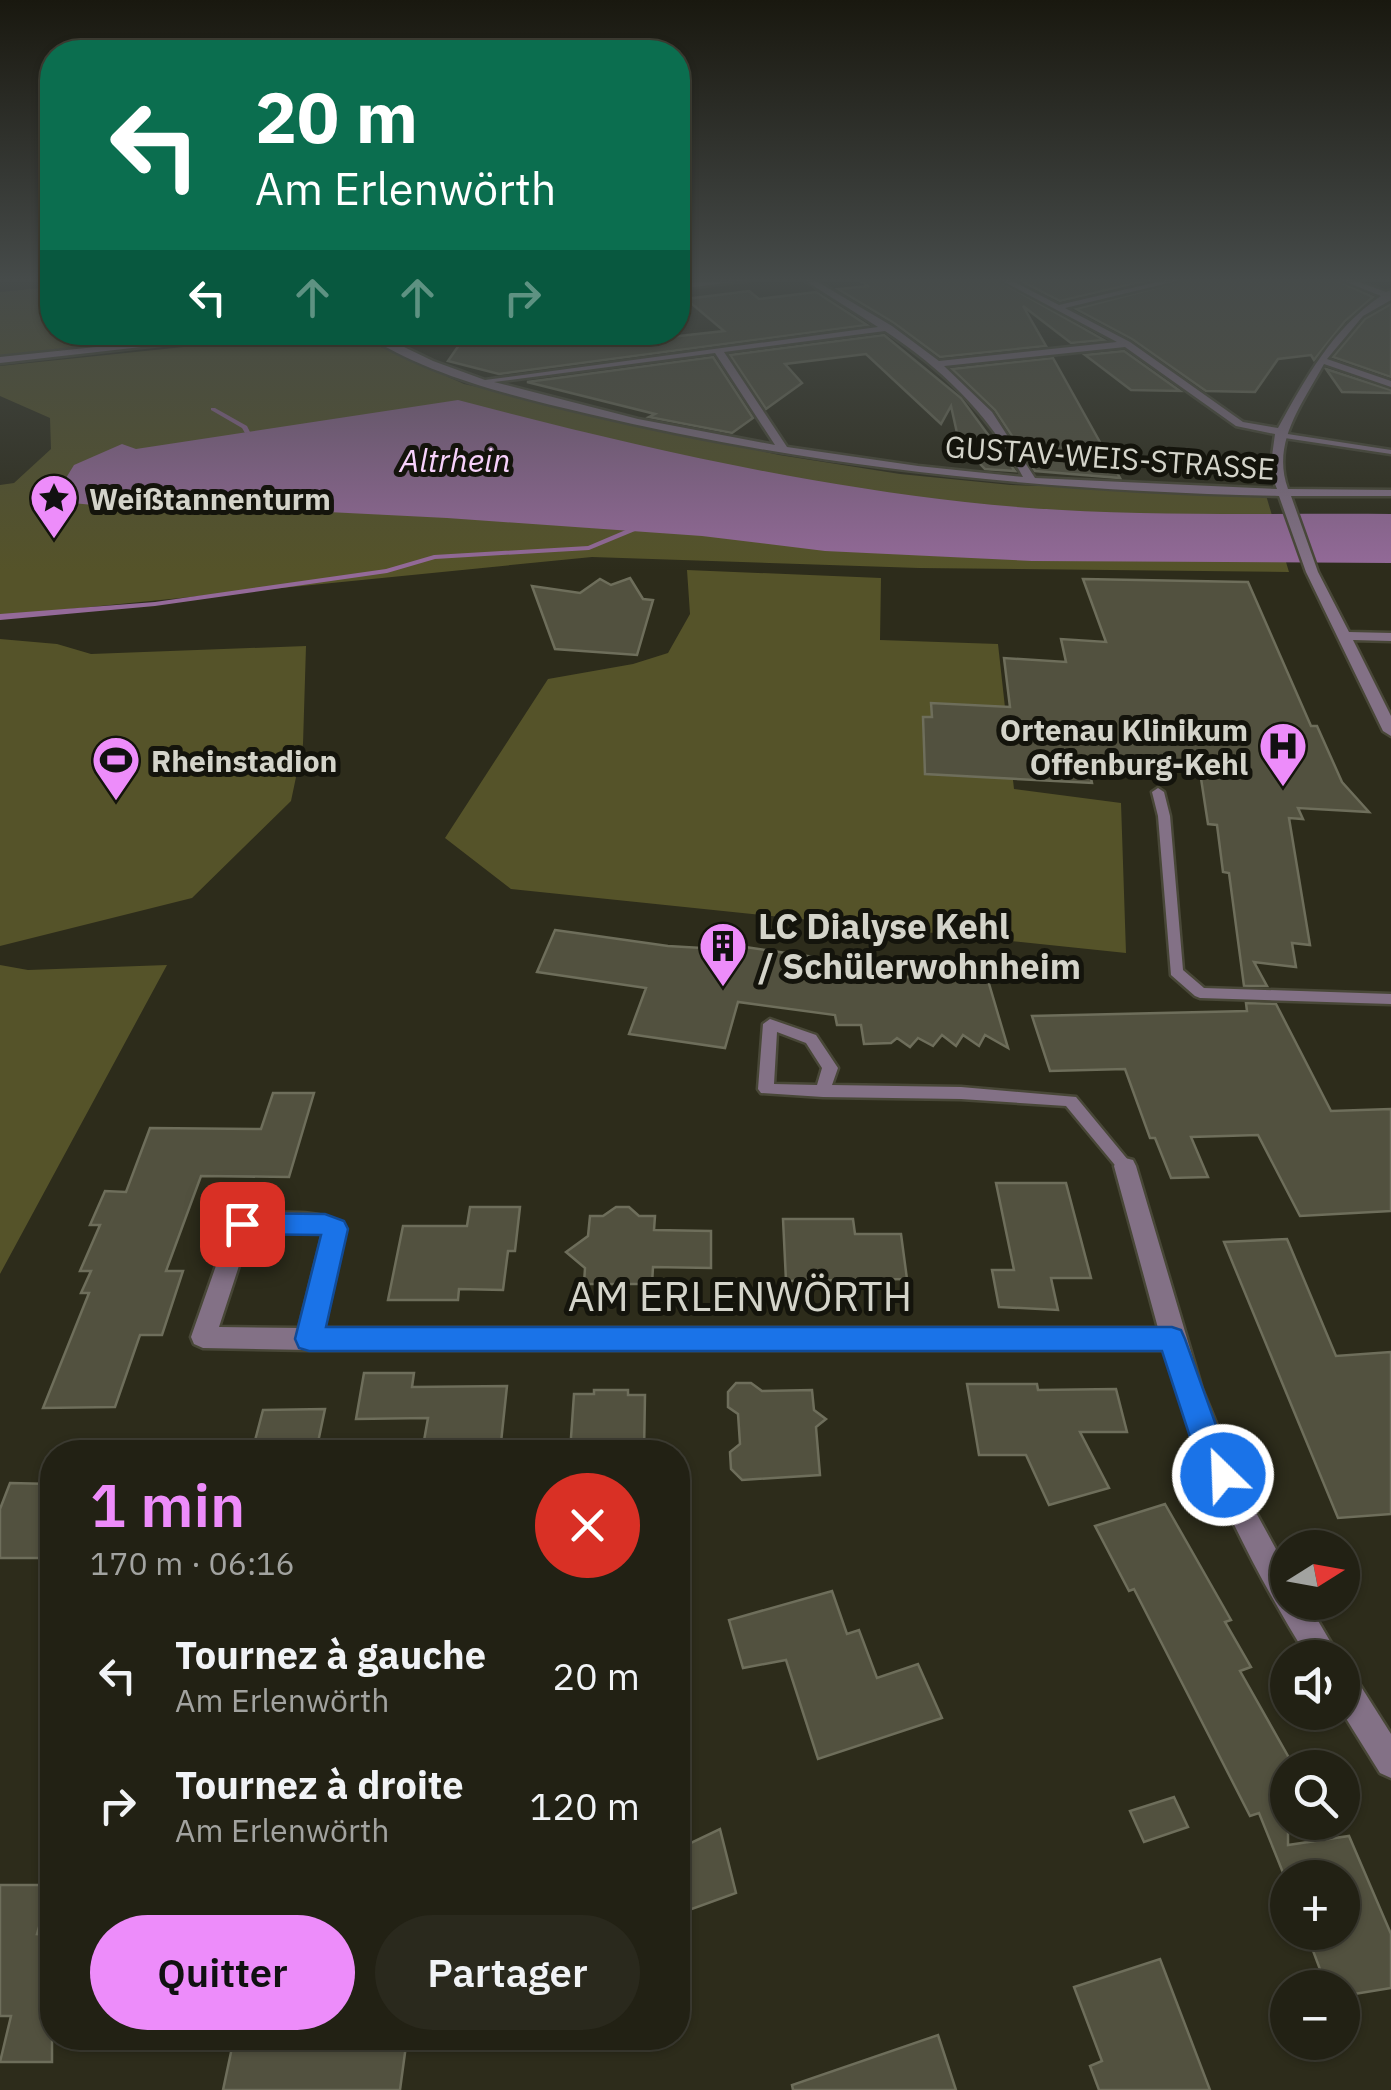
<!DOCTYPE html>
<html lang="fr">
<head>
<meta charset="utf-8">
<style>
	:root { --surface:#222114; --page:#2a291d; --text:#f1f3f6; --muted:#a2a3a0; --line:#3f3e34; --accent:#ed8cfa }
	body { margin:0; font-family:"IBM Plex Sans",sans-serif; background:var(--page); color:var(--text); height:100vh; display:flex; flex-direction:column; font-size:38px; white-space:nowrap }
	* { box-sizing:border-box; margin:0 }
	p { font-size:32px; color:var(--muted) }
	.icon { flex:none; width:55px; height:55px; fill:none; stroke:currentColor; stroke-width:2; stroke-linecap:round; stroke-linejoin:round }
	.map { position:relative; flex:1; overflow:hidden }
	.sheet { position:absolute; left:40px; top:1440px; width:650px; height:610px; display:flex; flex-direction:column; background:var(--surface); border-radius:40px; box-shadow:0 2px 8px #0004,0 0 0 2px var(--line) }
	.sheet>* { flex:none }
	.top-card { position:absolute; left:40px; top:40px; width:650px; height:305px; border-radius:40px; box-shadow:0 2px 8px #0004,0 0 0 2px var(--line); background:#0b6e4f; color:#fff; overflow:hidden }
	.needle { width:65px; rotate:79deg }
	.buttons { position:absolute; left:1270px; top:1530px; display:grid; gap:20px }
	.buttons a { display:grid; place-items:center; width:90px; height:90px; border-radius:50%; background:var(--surface); box-shadow:0 2px 8px #0004,0 0 0 2px var(--line); font-size:50px }
	.pin { position:absolute; display:grid; place-items:center; width:85px; height:85px; color:#fff; margin:-42px; border-radius:20px; box-shadow:0 5px 15px #0006 }
	.me { position:absolute; width:110px; margin:-55px; rotate:336deg; stroke-linejoin:round; filter:drop-shadow(0 0 8px #0008) }
	.turn { display:flex; align-items:center; gap:35px; height:210px; padding:0 50px; font-size:45px }
	.turn .icon { width:130px; height:130px; stroke-width:2.5 }
	.turn b { display:block; font-size:70px; line-height:85px }
	.lanes { display:flex; align-items:center; height:95px; padding:0 50px; background:#0003; justify-content:center; gap:50px; direction:ltr }
	.lanes .off { opacity:.35 }
	.round { display:grid; place-items:center; flex:none; width:105px; height:105px; border-radius:52px; background:var(--page) }
	.head { display:flex; align-items:center; justify-content:space-between; height:170px; padding:0 50px }
	h1 { font-size:60px; font-weight:600; line-height:75px; color:var(--accent) }
	.action { display:flex; gap:20px; margin-top:auto; padding:20px 50px }
	.action a { flex:1; height:115px; border-radius:60px; background:var(--accent); color:#111; font-size:40px; font-weight:600; line-height:115px; text-align:center }
	.action a+a { background:var(--page); color:var(--text) }
	ul { padding:0; list-style:none }
	li { display:flex; align-items:center; gap:30px; height:130px; padding:0 50px }
	li div { flex:1 }
	li b { display:block; font-size:38px }
	li em { font-style:normal }
	.map>svg:first-child { display:block }
	.green { fill:#555329 }
	.water { fill:#946a99 }
	.lines { fill:none; stroke-linecap:round; stroke-linejoin:round }
	.stream { fill:#946a99; fill-rule:evenodd }
	.building { fill:#52513f; stroke:#6e6e5b; stroke-width:2.5 }
	.lane-casing { stroke:#484737; stroke-width:5 }
	.street-casing { stroke:#484737; stroke-width:5 }
	.lane { fill:#837186; fill-rule:evenodd }
	.street { fill:#837186; fill-rule:evenodd }
	.route { fill:#1a73e8; stroke:#114b97; stroke-width:2.5 }
	.labels { text-anchor:middle; dominant-baseline:central; stroke-width:10; stroke-linejoin:round; paint-order:stroke }
	.far-street-label { font-size:30px; fill:#d4d4ca; stroke:#14140c }
	.far-poi-label { font-size:30px; font-weight:bold; fill:#d4d4ca; stroke:#14140c; text-anchor:start }
	.far-water-label { font-size:32px; font-style:italic; fill:#f8d2fc; stroke:#14140c }
	.poi-label { font-size:35px; font-weight:bold; fill:#d4d4ca; stroke:#14140c; text-anchor:start }
	.near-street-label { font-size:42px; fill:#d4d4ca; stroke:#14140c }
</style>
</head>
<body>
<div class="map">
<svg width="1391" height="2090" viewBox="0 0 1391 2090">
	<rect width="100%" height="100%" fill="#2d2c1b"/>
	<g class="green">
		<path d="M52 287V332L240 333 0 357V292Z"/>
		<path d="M320 333H350L464 384 779 455 900 474 1011 485 1265 492 1289 572 919 568 592 557 0 616V485L14 483 51 449 50 418 0 396V366Z"/>
		<path d="M687 570 881 578 880 640 998 644 1014 789 1121 803 1126 953 511 889 445 838 548 679 633 664 668 653 690 614Z"/>
		<path d="M0 639 57 644 91 654 306 646 303 744 291 801 192 898 0 946Z"/>
		<path d="M0 965 28 970 167 965 0 1274Z"/>
	</g>
	<path class="water" d="M458 400C624 444 794 483 965 502 1106 518 1250 513 1391 514V563L1032 561 825 551 702 536 447 518 328 512 191 514 72 503 61 498 58 491 74 465 122 444 136 449Z"/>
	<g class="lines">
		<g class="stream">
			<path d="M211 408H215L247 426 250 432 245 433 242 428 211 410Z"/>
			<path d="M628 529 635 531 589 550 435 559 387 573 155 606 0 620V614L155 602 386 569 434 555 588 546Z"/>
		</g>
	</g>
	<g class="building">
		<path d="M856 278H994L1104 340 1071 343 1023 306 1046 346 940 357 894 323 838 289 868 286Z"/>
		<path d="M1015 278H1158L1060 301Z"/>
		<path d="M1193 278H1332L1373 297 1345 321 1314 360 1311 355 1278 359 1255 392 1206 391 1132 339 1076 309Z"/>
		<path d="M749 291 759 299 816 292 867 325 499 374 448 361 468 332H604L616 343 724 331 686 299Z"/>
		<path d="M1391 304V377L1333 357 1365 319Z"/>
		<path d="M884 335 961 398 1015 471 985 469 959 442 951 406 941 424 866 354 785 364 802 383 766 409 730 355Z"/>
		<path d="M1124 351 1180 391 1131 390 1085 355Z"/>
		<path d="M713 357 753 418 732 433 649 417 655 414 527 382Z"/>
		<path d="M1053 358 1120 478 1035 471 995 410 952 369Z"/>
		<path d="M1326 369 1391 390V393L1342 392Z"/>
		<path d="M630 578 643 599 653 600 637 655 555 649 532 586 580 593 600 579 611 585Z"/>
		<path d="M1083 579 1248 582 1311 726H1317L1342 782 1369 812 1298 808 1303 819 1289 818 1310 945 1292 943 1296 967 1254 962 1267 986H1244L1229 873 1223 872 1217 825 1208 824 1200 772 1088 765 1092 783 925 774 923 717H932L931 703 1010 707 1004 658 1066 662 1061 639 1106 642Z"/>
		<path d="M555 930 668 946 702 948 704 941 814 957 862 981 871 973 884 981 892 973 903 980 915 972 928 981 937 972 947 978 987 977 1008 1048 985 1035 979 1046 963 1035 956 1046 942 1035 933 1046 918 1038 910 1047 897 1038 891 1043 864 1044 861 1025H837L835 1015 738 1002 725 1048 629 1034 646 988 537 972Z"/>
		<path d="M1246 1003 1276 1004 1331 1111 1391 1109V1211L1300 1216 1258 1135 1191 1137 1208 1177 1171 1178 1155 1138H1150L1125 1069 1050 1071 1032 1016 1247 1011Z"/>
		<path d="M273 1093H314L289 1177 201 1176 166 1271H183L162 1335H140L115 1407 43 1408 89 1293H81L91 1271H80L100 1225H90L105 1191 126 1192 150 1128 261 1129Z"/>
		<path d="M996 1183H1066L1091 1278H1051L1058 1310 999 1307 992 1270H1014Z"/>
		<path d="M470 1207H520L515 1251H508L503 1290 459 1289 458 1300H388L403 1226H467Z"/>
		<path d="M616 1207H629L639 1216H655L654 1230 711 1231V1268L653 1267 652 1284H584L585 1268 566 1252 588 1236 590 1216H603Z"/>
		<path d="M783 1219H853L855 1234H901L907 1279 786 1281Z"/>
		<path d="M1287 1239 1336 1356 1391 1352V1514L1338 1518 1224 1242Z"/>
		<path d="M364 1373H414L412 1387 507 1386 500 1452H422L428 1418 356 1419Z"/>
		<path d="M736 1383H751L762 1391 812 1390 814 1410 826 1419 816 1427 820 1475 742 1480 731 1469 730 1452 740 1444 738 1414 728 1407V1392Z"/>
		<path d="M967 1384H1037L1038 1390 1116 1389 1127 1432H1080L1109 1488 1049 1505 1026 1455H979Z"/>
		<path d="M594 1390H628V1395H645L644 1452H570L574 1394H594Z"/>
		<path d="M325 1409 316 1452H252L263 1410Z"/>
		<path d="M10 1483 52 1484V1558H0V1509Z"/>
		<path d="M1165 1504 1231 1620 1225 1622 1251 1667 1240 1671 1288 1756V1845L1349 1836 1391 1934V1988L1342 1996V1988H1327L1306 1932H1342V1878H1288V1885L1259 1813 1250 1816 1134 1589 1129 1591 1095 1526Z"/>
		<path d="M832 1591 847 1634 859 1630 877 1678 918 1664 942 1718 818 1759 786 1660 743 1668 729 1620Z"/>
		<path d="M1174 1797 1188 1827 1144 1842 1130 1811Z"/>
		<path d="M720 1829 736 1893 678 1914V1849Z"/>
		<path d="M0 1885H51L37 1934 52 1935V2062H0L11 2016H0Z"/>
		<path d="M1160 1959 1210 2090H1099L1090 2066 1102 2061 1074 1987Z"/>
		<path d="M938 2035 956 2090H793L792 2085Z"/>
		<path d="M234 2038H407L400 2090H223Z"/>
	</g>
	<g class="lines">
		<g class="lane-casing">
			<g id="lane">
				<path d="M1281 433 1391 450V454L1278 437V433Z"/>
				<path d="M1158 788 1164 792 1170 816 1183 970 1204 988 1391 994V1004L1200 998 1195 996 1171 975 1158 816 1152 792Z"/>
				<path d="M770 1019 816 1035 838 1068 832 1085 961 1087 1076 1097 1133 1166 1131 1170H1119L1066 1106 961 1099 823 1097 761 1093 758 1089 763 1024ZM777 1032 806 1043 822 1068 817 1085 774 1084Z"/>
			</g>
		</g>
		<g class="street-casing">
			<g id="street">
				<path d="M740 278H767L678 289V284Z"/>
				<path d="M801 278H811L892 326 939 361 1117 342 997 278H1007L1059 305 1174 278H1189L1065 308 1130 342 1243 422 1278 428C1306 378 1332 329 1381 296L1336 278H1348L1386 292 1391 290V300L1363 316 1327 359 1391 381V387L1324 364C1302 404 1271 443 1288 489L1391 490V496H1291L1318 572 1349 632 1391 633V641L1353 640 1391 716V736L1383 731 1306 572 1279 496C1045 491 816 468 589 414 513 396 427 376 361 332H373L433 361 485 380 878 327ZM885 331C944 370 989 415 1023 477L918 466 787 447 724 352ZM1125 347 1236 426 1275 434 1270 471 1277 489 1035 478 992 412 944 366ZM715 353 775 445 638 419 494 382Z"/>
				<path d="M239 332H274L0 363V357Z"/>
				<path d="M1125 1158 1133 1160 1136 1166 1202 1389 1242 1487 1288 1571V1602H1307L1340 1658H1308C1246 1558 1200 1462 1165 1350H309L203 1348 194 1344 191 1337 231 1223 234 1217 242 1214C268 1214 332 1206 346 1229L324 1328H1158L1114 1166 1117 1160ZM250 1232 323 1233 299 1328 219 1327Z"/>
				<path d="M1342 1670 1353 1674 1391 1734V1778L1380 1773 1342 1712Z"/>
			</g>
		</g>
		<use href="#lane" class="lane"/>
		<use href="#street" class="street"/>
	</g>
	<linearGradient id="sky" x2="0" y2="1"><stop stop-color="#19180f"/><stop offset="0.49" stop-color="#464b4a"/><stop offset="1" stop-color="#464b4a" stop-opacity="0"/></linearGradient>
	<rect width="1391" height="571" fill="url(#sky)"/>
	<path class="route" d="M242 1213 325 1214 344 1221 348 1229 326 1327H1172L1181 1330 1185 1339 1221 1439 1238 1475 1234 1485 1223 1489 1212 1485 1192 1443 1162 1351H309L299 1348 295 1339 321 1235 242 1234 233 1231 230 1224 233 1216Z"/>
	<defs>
		<g id="sight-pin" transform="scale(2.5)"><path d="M0 17L-7.5 6A9.5 9.5 0 1 1 7.5 6Z" fill="#ed8cfa" stroke="#14140c"/><path d="M0-6L1.8-2.2L6-1.7L2.9 1.2L3.7 5.4L0 3.3L-3.7 5.4L-2.9 1.2L-6-1.7L-1.8-2.2Z" fill="#111"/></g>
		<g id="hospital-pin" transform="scale(2.5)"><path d="M0 17L-7.5 6A9.5 9.5 0 1 1 7.5 6Z" fill="#ed8cfa" stroke="#14140c"/><path d="M-5-5h3v3.5h4V-5h3V5h-3V1.5h-4V5h-3Z" fill="#111"/></g>
		<g id="stadium-pin" transform="scale(2.5)"><path d="M0 17L-7.5 6A9.5 9.5 0 1 1 7.5 6Z" fill="#ed8cfa" stroke="#14140c"/><path d="M0-5a6.5 5 0 1 0 0 10a6.5 5 0 1 0 0-10ZM-3.5-1.8h7v3.6h-7Z" fill="#111"/></g>
		<g id="building-pin" transform="scale(2.5)"><path d="M0 17L-7.5 6A9.5 9.5 0 1 1 7.5 6Z" fill="#ed8cfa" stroke="#14140c"/><path d="M-4-6H4V6H1V3H-1V6H-4ZM-2.5-4.3h1.7v1.8h-1.7ZM.8-4.3h1.7v1.8H.8ZM-2.5-1h1.7V.8h-1.7ZM.8-1h1.7V.8H.8Z" fill="#111"/></g>
	</defs>
	<g fill-rule="evenodd">
		<use href="#sight-pin" x="54" y="498"/>
		<use href="#hospital-pin" x="1283" y="746"/>
		<use href="#stadium-pin" x="116" y="760"/>
		<use href="#building-pin" x="723" y="946"/>
	</g>
	<g class="labels">
		<g class="far-street-label">
			<text transform="translate(1110 457) rotate(4)">GUSTAV-WEIS-STRASSE</text>
		</g>
		<g class="far-poi-label">
			<text x="89" y="498">Weißtannenturm</text>
			<text x="1248" y="729" text-anchor="end">Ortenau Klinikum<tspan x="1248" dy="34">Offenburg-Kehl</tspan></text>
			<text x="151" y="760">Rheinstadion</text>
		</g>
		<g class="far-water-label">
			<text x="455" y="460">Altrhein</text>
		</g>
		<g class="poi-label">
			<text x="758" y="926">LC Dialyse Kehl<tspan x="758" dy="40">/ Schülerwohnheim</tspan></text>
		</g>
		<g class="near-street-label">
			<text x="740" y="1295">AM ERLENWÖRTH</text>
		</g>
	</g>
</svg>
<div class="buttons">
<a><svg class="needle" viewBox="-14 -14 28 28"><path d="M0-13l5 13h-10z" fill="#e53935"/><path d="M0 13l5-13h-10z" fill="#a2a3a0"/></svg></a>
<a><svg class="icon" aria-label="sound" viewBox="0 0 24 24"><path d="M4 9h4l5-4v14l-5-4H4zM17 9q2 3 0 6"/></svg></a>
<a><svg class="icon" aria-label="search" viewBox="0 0 24 24"><circle cx="10" cy="10" r="6"/><path d="M15 15l6 6"/></svg></a>
<a>+</a>
<a>−</a>
</div>
<div class="pin" style="left:242px;top:1224px;background:#d93025"><svg class="icon" aria-label="arrive" viewBox="0 0 24 24"><path d="M6 21V4h12l-3 4 3 4H6"/></svg></div>
<svg class="me" style="left:1223px;top:1475px" viewBox="-20 -20 40 40"><circle r="17" fill="#1a73e8" stroke="#fff" stroke-width="3"/><path d="M0-11L8 9 0 5-8 9z" fill="#fff"/></svg>
<div class="top-card">
<div class="turn"><svg class="icon" aria-label="left" viewBox="0 0 24 24"><path d="M17 20v-9H6M10 6l-5 5 5 5"/></svg><div><b>20 m</b>Am Erlenwörth</div></div>
<div class="lanes"><svg class="icon" aria-label="left" viewBox="0 0 24 24"><path d="M17 20v-9H6M10 6l-5 5 5 5"/></svg><svg class="icon off" aria-label="ahead" viewBox="0 0 24 24"><path d="M12 20V5M6 11l6-6 6 6"/></svg><svg class="icon off" aria-label="ahead" viewBox="0 0 24 24"><path d="M12 20V5M6 11l6-6 6 6"/></svg><svg class="icon off" aria-label="right" viewBox="0 0 24 24"><path d="M7 20v-9h11M14 6l5 5-5 5"/></svg></div>
</div>
<section class="sheet">
<div class="head"><div><h1>1 min</h1><p>170 m · 06:16</p></div><a class="round" style="background:#d93025;color:#fff"><svg class="icon" aria-label="close" viewBox="0 0 24 24"><path d="M6 6l12 12M18 6L6 18"/></svg></a></div>
<ul>
<li><svg class="icon" aria-label="left" viewBox="0 0 24 24"><path d="M17 20v-9H6M10 6l-5 5 5 5"/></svg><div><b>Tournez à gauche</b><p>Am Erlenwörth</p></div><em>20 m</em></li>
<li><svg class="icon" aria-label="right" viewBox="0 0 24 24"><path d="M7 20v-9h11M14 6l5 5-5 5"/></svg><div><b>Tournez à droite</b><p>Am Erlenwörth</p></div><em>120 m</em></li>
</ul>
<div class="action"><a>Quitter</a><a>Partager</a></div>
</section>
</div>
</body>
</html>
